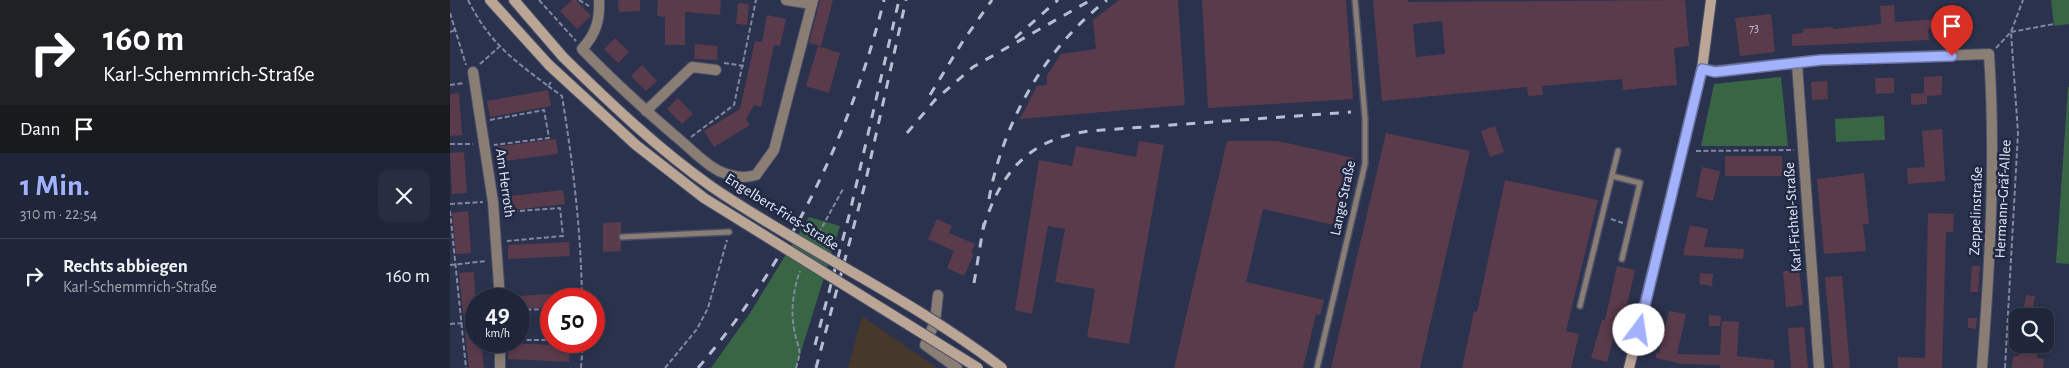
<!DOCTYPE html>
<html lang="de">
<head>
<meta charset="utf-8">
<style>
	:root { --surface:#20263a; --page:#282e42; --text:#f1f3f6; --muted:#a2a5af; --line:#3d4354; --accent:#a3b2fd }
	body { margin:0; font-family:"Alegreya Sans",sans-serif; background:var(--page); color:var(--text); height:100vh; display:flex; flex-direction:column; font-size:19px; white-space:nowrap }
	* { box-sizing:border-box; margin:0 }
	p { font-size:16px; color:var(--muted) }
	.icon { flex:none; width:28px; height:28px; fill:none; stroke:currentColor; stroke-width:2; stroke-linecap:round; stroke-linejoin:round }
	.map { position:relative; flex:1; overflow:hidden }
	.side { display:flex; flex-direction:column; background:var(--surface); width:450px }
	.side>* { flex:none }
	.banner { background:#202124; color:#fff; overflow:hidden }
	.controls { position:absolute; left:1559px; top:308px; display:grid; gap:10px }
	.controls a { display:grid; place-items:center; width:45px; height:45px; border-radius:10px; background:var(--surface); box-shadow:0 2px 8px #0003,0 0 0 1px var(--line); font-size:25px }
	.speed { position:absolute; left:15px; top:288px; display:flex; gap:10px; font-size:25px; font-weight:700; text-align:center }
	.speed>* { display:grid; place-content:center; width:65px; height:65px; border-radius:50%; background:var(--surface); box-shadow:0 2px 8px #0003,0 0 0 1px var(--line); line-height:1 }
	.speed small { font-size:12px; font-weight:400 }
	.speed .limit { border:8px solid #d22; background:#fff; color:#111 }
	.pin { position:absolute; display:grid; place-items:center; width:42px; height:42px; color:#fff; margin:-51px -21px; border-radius:50% 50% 50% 0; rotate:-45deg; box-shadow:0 0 5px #0007 }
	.pin .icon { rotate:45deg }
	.me { position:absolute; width:55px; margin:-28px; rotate:14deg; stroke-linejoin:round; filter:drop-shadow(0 0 4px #0008) }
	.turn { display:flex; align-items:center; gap:18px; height:105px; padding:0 20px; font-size:22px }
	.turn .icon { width:65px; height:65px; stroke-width:2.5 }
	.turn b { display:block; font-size:35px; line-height:42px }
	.then { display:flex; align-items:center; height:48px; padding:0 20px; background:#0003; gap:10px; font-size:19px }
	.round { display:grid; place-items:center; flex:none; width:52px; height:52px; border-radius:10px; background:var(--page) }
	.headline { display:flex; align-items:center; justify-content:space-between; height:85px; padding:0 20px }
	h1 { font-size:30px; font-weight:700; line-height:38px; color:var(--accent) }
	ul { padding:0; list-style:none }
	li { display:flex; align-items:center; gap:15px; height:75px; padding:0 20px; border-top:1px solid var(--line) }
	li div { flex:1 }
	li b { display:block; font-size:19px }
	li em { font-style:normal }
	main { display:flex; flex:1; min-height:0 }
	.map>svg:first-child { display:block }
	.commercial { fill:#47382c }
	.green { fill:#386544 }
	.building { fill:#5a3b4b; fill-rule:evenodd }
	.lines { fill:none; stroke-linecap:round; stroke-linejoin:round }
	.service-casing { stroke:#494f69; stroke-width:8 }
	.minor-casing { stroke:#494f69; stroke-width:12 }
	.secondary-casing { stroke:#494f69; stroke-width:12 }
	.path { stroke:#82889f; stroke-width:2; stroke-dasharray:5 2.5; stroke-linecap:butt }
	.service { stroke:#8a7d73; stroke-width:5 }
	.minor { stroke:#8a7d73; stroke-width:10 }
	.secondary { stroke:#bba695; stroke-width:10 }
	.rail { stroke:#b8bdd2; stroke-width:3; stroke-dasharray:9 9; stroke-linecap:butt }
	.secondary-bridge-casing { stroke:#494f69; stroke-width:12; stroke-linecap:butt }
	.secondary-bridge { stroke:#bba695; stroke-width:10 }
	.route-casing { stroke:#6a74a4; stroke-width:12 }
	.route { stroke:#a3b2fd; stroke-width:9 }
	.labels { text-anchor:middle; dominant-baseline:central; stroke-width:5; stroke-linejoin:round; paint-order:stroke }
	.number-label { font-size:12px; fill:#c2bed0 }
	.street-label { font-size:15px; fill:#e5eafc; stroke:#212842 }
</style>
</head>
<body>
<main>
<section class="side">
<div class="banner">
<div class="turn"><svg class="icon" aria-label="right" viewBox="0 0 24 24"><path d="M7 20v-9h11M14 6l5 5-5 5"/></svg><div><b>160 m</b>Karl-Schemmrich-Straße</div></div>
<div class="then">Dann<svg class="icon" aria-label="arrive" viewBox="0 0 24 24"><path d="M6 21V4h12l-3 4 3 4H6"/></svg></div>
</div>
<div class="headline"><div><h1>1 Min.</h1><p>310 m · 22:54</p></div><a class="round"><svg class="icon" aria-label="close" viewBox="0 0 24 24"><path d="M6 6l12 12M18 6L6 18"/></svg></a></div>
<ul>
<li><svg class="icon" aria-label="right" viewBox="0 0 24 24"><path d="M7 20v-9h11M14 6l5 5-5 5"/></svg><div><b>Rechts abbiegen</b><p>Karl-Schemmrich-Straße</p></div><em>160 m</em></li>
</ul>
</section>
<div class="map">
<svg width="1619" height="368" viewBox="0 0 1619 368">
	<rect width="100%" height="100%" fill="#2b324d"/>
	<path class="commercial" d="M412 316 487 368H398Z"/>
	<g class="green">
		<path d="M1601 0H1619V24L1604 26Z"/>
		<path d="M1331 77 1338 146H1251L1264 84Z"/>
		<path d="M1618 87H1619V264L1606 263Z"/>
		<path d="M1434 116 1435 140 1386 142 1385 119Z"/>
		<path d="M359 217 390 226 346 368H261L300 313Z"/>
	</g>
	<g class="building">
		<path d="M122 0H126L141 16 127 29 110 11Z"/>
		<path d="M168 0H190V11L169 12Z"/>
		<path d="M208 0H271L270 15 235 12V45H215V17L207 16Z"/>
		<path d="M370 0H383L371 46 359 43Z"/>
		<path d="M669 0H728L735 105 570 119 587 86 597 85V75L611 54 646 49 643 20Z"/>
		<path d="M752 0H896L903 99 758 108Z"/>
		<path d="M923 0H958V2L1235 0 1239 46 1224 48 1227 85 1173 90 1172 79 1092 86 1093 95 1078 96 1077 87 932 101ZM992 21 995 54 966 57 963 24Z"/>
		<path d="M288 3 299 4 297 25 286 24Z"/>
		<path d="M1444 5 1445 22 1489 19V16L1519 14 1520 33 1502 34 1501 28 1478 29 1479 40 1342 46V34L1353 33V29L1383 27V29L1431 24 1430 6Z"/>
		<path d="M1321 14 1325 52 1290 56 1285 18Z"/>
		<path d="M317 15 336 19 330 46 324 45 311 107 304 105 296 119 300 125 264 147 254 131 290 109 305 41 312 42Z"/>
		<path d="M165 38 179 52 168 63 154 49Z"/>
		<path d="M245 44 268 46 267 60 244 59Z"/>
		<path d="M368 46 390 53 379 93 356 86Z"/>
		<path d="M192 65 207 81 196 91 181 76Z"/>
		<path d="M1492 76V95L1477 96V104L1461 105V94L1474 93V77Z"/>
		<path d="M1425 78H1444V93L1426 94Z"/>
		<path d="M1377 81 1378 99 1362 100 1361 82Z"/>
		<path d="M98 90 101 106 40 117 37 101Z"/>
		<path d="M9 93 12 135 0 136V94Z"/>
		<path d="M228 98 243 114 232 124 217 109Z"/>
		<path d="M1045 126 1054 152 1040 157 1031 131Z"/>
		<path d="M1492 129 1495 181 1458 184 1457 168 1475 167 1472 131Z"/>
		<path d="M936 133 1020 151 970 368H881Z"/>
		<path d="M106 139 108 154 47 162 45 147Z"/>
		<path d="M689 141 714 145 679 344 637 337 645 289 605 282 615 229 598 226 582 314 565 310 589 160 622 166 626 146 686 157Z"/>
		<path d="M777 141H828L904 158 888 226 813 209 796 282 874 300 870 315 866 314 853 368H724Z"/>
		<path d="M14 152 17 193 2 194 0 153Z"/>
		<rect x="1275" y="156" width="57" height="20"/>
		<path d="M1252 167 1270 171 1263 201 1246 197Z"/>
		<path d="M1414 173 1419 224H1413L1416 251 1374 254 1367 179Z"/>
		<path d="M1055 180 1148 200 1116 331 1129 334 1121 368H1012L1024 311 1027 312Z"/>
		<path d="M113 190 115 204 53 211 52 197Z"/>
		<path d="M18 211 21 253 6 254 2 213Z"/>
		<path d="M1478 213 1504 214 1503 232H1496L1492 368H1448V357L1475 358Z"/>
		<path d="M1523 216H1533L1532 227 1522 226Z"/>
		<path d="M487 219 502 226 499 233 525 244 521 253 524 254 514 276 497 268 504 251 478 239Z"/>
		<path d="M171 222V233L168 237 171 241V251L153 252V223Z"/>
		<path d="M1240 225 1258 229 1254 247 1294 249 1293 259 1233 255Z"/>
		<path d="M119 242 120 256 58 259V245Z"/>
		<path d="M1167 266 1185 270 1176 310 1171 309 1157 362 1141 358 1152 320H1155Z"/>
		<path d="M1522 266H1530L1528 292H1520Z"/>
		<path d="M1349 270 1353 305 1336 307 1333 271Z"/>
		<path d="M24 272 26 313 13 314 9 273Z"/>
		<path d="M1250 273 1263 274 1262 286 1249 284Z"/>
		<path d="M1392 276 1400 368H1383L1375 277Z"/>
		<path d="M101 294V307L69 309V296Z"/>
		<path d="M1576 295 1585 296 1583 308 1574 307Z"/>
		<path d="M1219 311 1236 314 1227 354 1270 355 1272 321 1289 322 1287 356 1324 360V368H1270V365L1232 364 1206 358V353H1209Z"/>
		<path d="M1259 315 1271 316 1270 326H1259Z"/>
		<path d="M1518 318H1527L1526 329 1518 328Z"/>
		<path d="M1354 327 1358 368H1341L1338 328Z"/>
		<path d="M26 330V341H31L34 368H19L15 332Z"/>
		<path d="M59 343 120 346 119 362 58 359Z"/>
		<path d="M1570 344H1588L1587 358 1594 359 1593 368H1562L1563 356H1569Z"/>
	</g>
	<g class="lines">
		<g class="service-casing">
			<g id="service">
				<path d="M1162 176 1190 183 1172 259"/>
				<path d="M172 237 279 232"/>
				<path d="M1130 306 1168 151"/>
				<path d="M867 368 915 164V118L905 0"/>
			</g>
		</g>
		<g class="minor-casing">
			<g id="minor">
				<path d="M149 0C150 20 146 34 132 49 163 81 196 111 230 140 242 150 255 164 269 171 282 177 293 179 306 175L324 150 363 0"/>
				<path d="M336 0 362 4"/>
				<path d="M1347 64 1369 368"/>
				<path d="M1252 69 1265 71 1371 60 1539 54C1546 159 1540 263 1532 368"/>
				<path d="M23 72 43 202 50 299"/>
				<path d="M196 111 242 67 266 70"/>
				<path d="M488 295 485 322 475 345 507 368"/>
				<path d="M50 368V341"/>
			</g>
		</g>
		<g class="secondary-casing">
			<g id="secondary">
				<path d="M40 0 99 65"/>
				<path d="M64 0 113 57"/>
				<path d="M1179 368 1252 69 1261 0"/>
			</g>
		</g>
		<g class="path">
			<path d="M18 0C39 42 61 58 98 86L101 82"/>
			<path d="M89 0 126 41"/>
			<path d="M129 0 139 6"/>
			<path d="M0 13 16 65"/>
			<path d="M0 32 5 30"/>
			<path d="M1561 32 1604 24"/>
			<path d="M1546 48 1561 32 1573 0"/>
			<path d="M274 63 294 66"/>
			<path d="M30 64 49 47"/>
			<path d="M0 85 14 83"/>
			<path d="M98 86 112 96C123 164 131 230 132 299"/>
			<path d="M40 120 94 110 99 138 44 145"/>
			<path d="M241 137 284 105 306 0"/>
			<path d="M0 144H23"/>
			<path d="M1246 151 1344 150"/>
			<path d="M0 204 33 202"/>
			<path d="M0 211 16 368"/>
			<path d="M55 212 110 208 113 236 57 241"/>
			<path d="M1161 219 1173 223"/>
			<path d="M365 240 393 189"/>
			<path d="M0 265 37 261"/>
			<path d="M69 310 101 309"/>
			<path d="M0 324 26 322"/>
			<path d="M69 340H101"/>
			<path d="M131 368 133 341"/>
			<path d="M215 368 247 329 258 308 277 240"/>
			<path d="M346 368C352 349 349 351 345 334 340 312 343 291 350 271"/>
			<path d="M1555 368 1568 133 1561 32"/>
		</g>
		<use href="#service" class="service"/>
		<use href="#minor" class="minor"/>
		<use href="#secondary" class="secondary"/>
		<g class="rail">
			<path d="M565 38 608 0"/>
			<path d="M480 95 513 41 542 0"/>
			<path d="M457 133 485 100 523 67 641 0"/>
			<path d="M539 199C553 122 595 48 657 0"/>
			<path d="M533 229C550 173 578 139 639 131L901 112"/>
			<path d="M524 283 534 223"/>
			<path d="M365 345 400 212 449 0"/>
			<path d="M248 368C338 263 401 134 434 0"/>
			<path d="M366 368 415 184 456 0"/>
		</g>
		<g class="secondary-bridge-casing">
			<g id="secondary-bridge">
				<path d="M113 57C160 103 208 149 262 187 356 251 462 299 552 368"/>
				<path d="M99 65 186 145 254 198 528 368"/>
			</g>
		</g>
		<use href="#secondary-bridge" class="secondary-bridge"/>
	</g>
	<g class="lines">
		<g class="route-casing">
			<path id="route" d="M1189 330 1252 69 1265 72 1371 60 1502 56"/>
		</g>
		<use href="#route" class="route"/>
	</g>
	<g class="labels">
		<g class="number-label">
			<text x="1304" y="28">73</text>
		</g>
		<g class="street-label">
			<text transform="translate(55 183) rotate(82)">Am Herroth</text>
			<text transform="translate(893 198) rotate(-78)">Lange Straße</text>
			<text transform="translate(1553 199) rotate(-87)">Hermann-Gräf-Allee</text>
			<text transform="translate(1526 211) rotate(-88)">Zeppelinstraße</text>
			<text transform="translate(332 212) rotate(32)">Engelbert-Fries-Straße</text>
			<text transform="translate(1343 217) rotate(-94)">Karl-Fichtel-Straße</text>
		</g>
	</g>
</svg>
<div class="controls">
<a><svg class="icon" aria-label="search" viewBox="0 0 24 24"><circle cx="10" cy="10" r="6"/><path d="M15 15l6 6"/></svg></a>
</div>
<div class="speed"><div>49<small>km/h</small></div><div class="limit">50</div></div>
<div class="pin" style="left:1502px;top:56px;background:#d93025"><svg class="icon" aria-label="arrive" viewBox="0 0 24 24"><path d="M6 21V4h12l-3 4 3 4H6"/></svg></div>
<svg class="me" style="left:1189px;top:330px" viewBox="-20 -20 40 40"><circle r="19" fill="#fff"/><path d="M0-13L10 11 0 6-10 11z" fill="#a3b2fd"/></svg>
</div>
</main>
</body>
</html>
